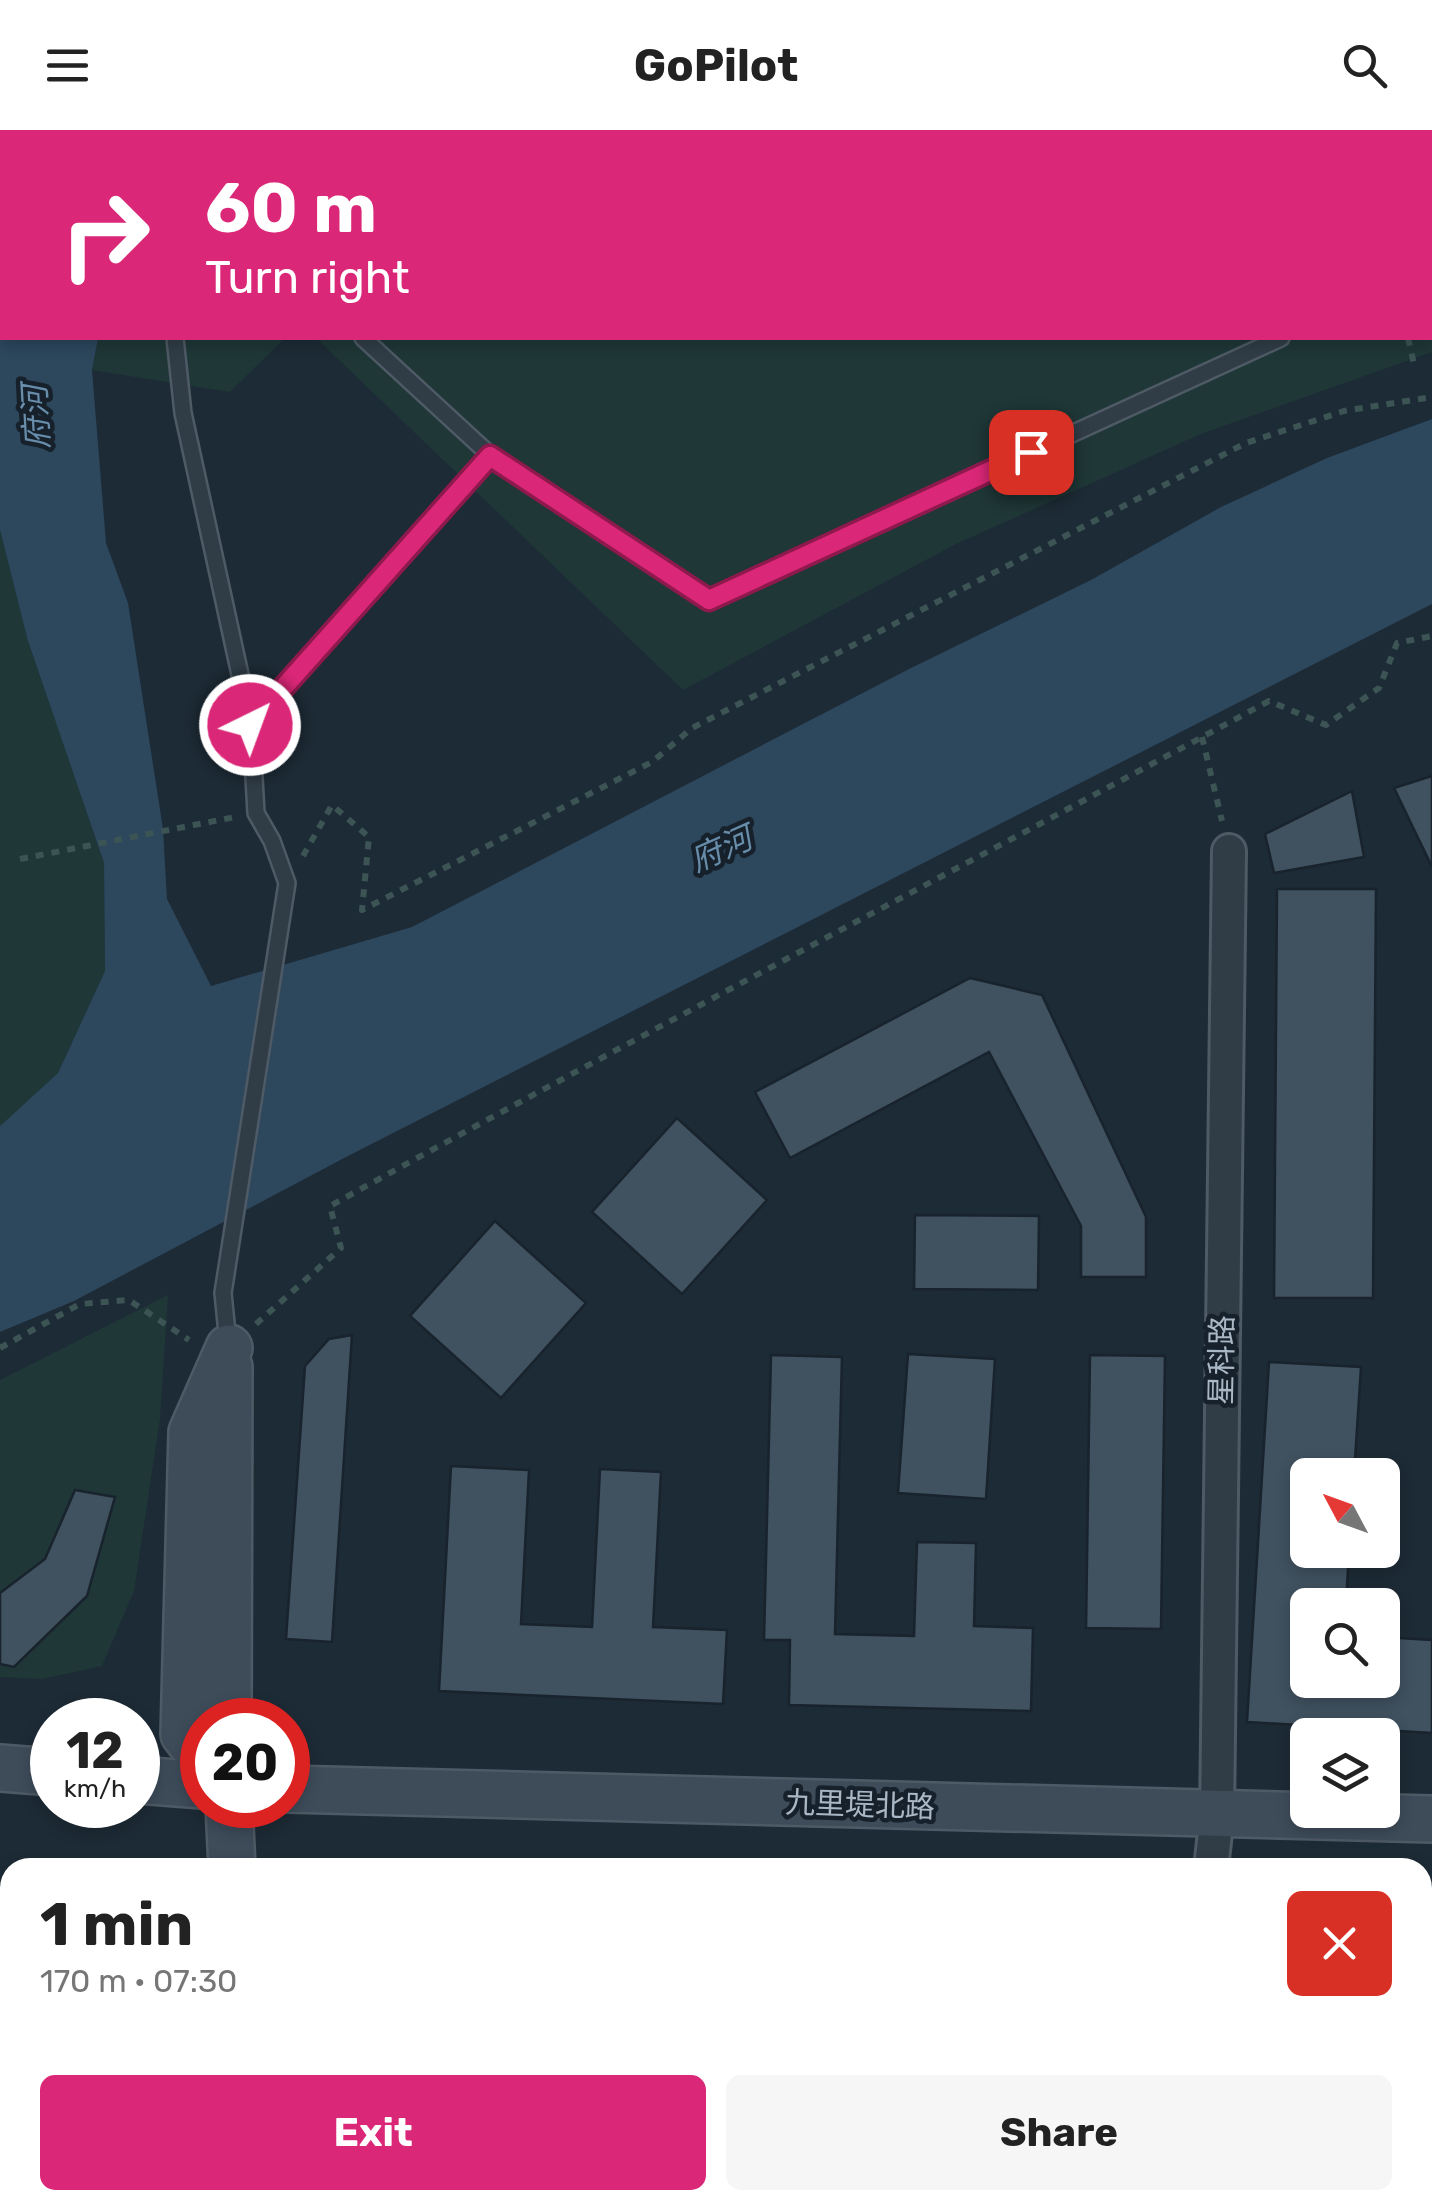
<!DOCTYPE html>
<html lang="en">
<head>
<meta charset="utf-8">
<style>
	:root { --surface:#fff; --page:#f6f6f6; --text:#222; --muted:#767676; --accent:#db2777 }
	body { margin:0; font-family:Rubik,"Noto Sans SC",sans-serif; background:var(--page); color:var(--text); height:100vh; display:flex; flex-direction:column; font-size:38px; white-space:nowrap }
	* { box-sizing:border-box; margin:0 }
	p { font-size:32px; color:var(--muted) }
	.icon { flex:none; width:55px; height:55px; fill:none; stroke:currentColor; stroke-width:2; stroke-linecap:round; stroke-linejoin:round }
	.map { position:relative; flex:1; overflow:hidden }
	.sheet { position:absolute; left:0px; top:1728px; width:1432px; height:352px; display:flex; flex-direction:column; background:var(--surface); border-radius:30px 30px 0 0; box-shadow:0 5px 15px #0003 }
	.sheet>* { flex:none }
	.top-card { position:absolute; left:0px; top:0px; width:1432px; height:210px; box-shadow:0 5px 15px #0003; background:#db2777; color:#fff; overflow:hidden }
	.needle { width:65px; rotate:311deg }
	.fabs { position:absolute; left:1290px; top:1328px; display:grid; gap:20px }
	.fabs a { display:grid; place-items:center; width:110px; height:110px; border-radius:15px; background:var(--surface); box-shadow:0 5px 15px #0003; font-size:50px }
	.speed { position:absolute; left:30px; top:1568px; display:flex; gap:20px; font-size:50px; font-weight:700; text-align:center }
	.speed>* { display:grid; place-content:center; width:130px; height:130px; border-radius:50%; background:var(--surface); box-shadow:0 5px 15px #0003; line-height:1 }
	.speed small { font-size:25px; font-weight:400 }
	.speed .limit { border:15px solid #d22; background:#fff; color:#111 }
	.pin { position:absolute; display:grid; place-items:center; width:85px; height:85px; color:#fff; margin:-42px; border-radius:20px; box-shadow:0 5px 15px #0006 }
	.me { position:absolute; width:110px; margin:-55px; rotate:42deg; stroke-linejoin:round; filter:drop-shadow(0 0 8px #0008) }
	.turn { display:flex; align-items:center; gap:35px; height:210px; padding:0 40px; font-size:45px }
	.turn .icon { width:130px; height:130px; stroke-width:2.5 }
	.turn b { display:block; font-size:70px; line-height:85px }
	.round { display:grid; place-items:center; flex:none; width:105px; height:105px; border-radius:15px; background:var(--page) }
	.summary { display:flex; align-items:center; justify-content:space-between; height:170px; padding:0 40px }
	h1 { font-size:60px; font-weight:700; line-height:75px }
	.cta { display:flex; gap:20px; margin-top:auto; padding:20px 40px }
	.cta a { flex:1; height:115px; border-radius:15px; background:var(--accent); color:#fff; font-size:40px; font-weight:700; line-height:115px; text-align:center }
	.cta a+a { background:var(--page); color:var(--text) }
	header { display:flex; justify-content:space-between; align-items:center; height:130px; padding:0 40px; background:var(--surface); font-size:45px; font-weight:700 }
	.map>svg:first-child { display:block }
	.green { fill:#1f3737 }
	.water { fill:#2d475d }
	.building { fill:#40515f; stroke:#18232d; stroke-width:2.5 }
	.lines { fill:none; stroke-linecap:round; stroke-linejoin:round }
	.lane-casing { stroke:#4e5a65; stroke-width:20 }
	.street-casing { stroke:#4e5a65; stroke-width:38 }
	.secondary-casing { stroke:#4e5a65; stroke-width:50 }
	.path { stroke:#3c5454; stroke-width:6; stroke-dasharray:8 8; stroke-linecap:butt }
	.lane { stroke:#303d47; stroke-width:15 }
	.street { stroke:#303d47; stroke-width:32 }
	.secondary { stroke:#3e4c5a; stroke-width:45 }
	.route-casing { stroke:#8e194d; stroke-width:25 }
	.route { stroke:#db2777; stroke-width:18 }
	.labels { text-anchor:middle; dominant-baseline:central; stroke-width:9; stroke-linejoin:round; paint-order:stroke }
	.street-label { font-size:30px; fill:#aab7c4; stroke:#16212b }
	.water-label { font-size:32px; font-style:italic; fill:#678dab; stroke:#16212b }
</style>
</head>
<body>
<header><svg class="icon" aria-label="menu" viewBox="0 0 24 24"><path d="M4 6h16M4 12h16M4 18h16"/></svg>GoPilot<svg class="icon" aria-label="search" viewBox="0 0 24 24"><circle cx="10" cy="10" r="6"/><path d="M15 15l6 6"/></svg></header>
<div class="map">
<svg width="1432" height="2078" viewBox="0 0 1432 2078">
	<rect width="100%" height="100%" fill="#1d2b36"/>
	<g class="green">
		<path d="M148 0H1432V222L1201 304 954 415 683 560 316 208H1430V2Z"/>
		<path d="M98 208H285L230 262 92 240Z"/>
		<path d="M0 400 28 511 104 733 105 841 58 943 0 996Z"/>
		<path d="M168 1165 160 1289 134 1461 102 1536 42 1549 0 1547V1250Z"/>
		<path d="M0 1971 10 1975V2070H34L42 2078H0Z"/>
	</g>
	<path class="water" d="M0 0H148L2 2V208H98L92 240 106 413 128 473 163 699 167 769 211 856 412 797 909 539 1091 450 1221 377 1327 328 1432 289V474L346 1027 74 1171 0 1202V996L58 943 105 841 104 733 28 511 0 400Z"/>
	<g class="building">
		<path d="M1432 646V737L1394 658Z"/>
		<path d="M1352 661 1364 727 1274 743 1265 704Z"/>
		<path d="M1277 759H1376L1373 1168H1274Z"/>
		<path d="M970 848 1042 865 1146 1087V1147H1081V1096L989 922 790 1028 755 962Z"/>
		<path d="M677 988 767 1070 682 1164 592 1082Z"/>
		<path d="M915 1085 1039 1086 1038 1160 914 1159Z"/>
		<path d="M495 1091 586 1173 501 1268 410 1186Z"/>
		<path d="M352 1205 332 1512 286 1509 305 1236 329 1209Z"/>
		<path d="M908 1224 995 1229 986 1369 898 1363Z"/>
		<path d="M771 1225 842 1227 835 1504 914 1506 917 1412 976 1413 974 1496 1033 1498 1031 1581 789 1575 790 1510H764Z"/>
		<path d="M1090 1225 1165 1226 1161 1499 1086 1498Z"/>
		<path d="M1269 1232 1361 1237 1354 1345H1308V1420H1349L1346 1475H1308V1550H1382V1507L1432 1510V1603L1247 1592Z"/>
		<path d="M451 1336 529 1340 521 1494 592 1497 600 1339 661 1342 653 1497 727 1500 723 1574 439 1561Z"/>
		<path d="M75 1360 115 1367 87 1466 14 1537 0 1534V1463L45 1429Z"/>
		<rect x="1422" y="1774" width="10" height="79"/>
		<path d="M0 1795H10V1927L0 1926Z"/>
		<path d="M1432 1937V2078H1417L1418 2070H1422V2026Z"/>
		<rect x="319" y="2070" width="63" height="8"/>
		<path d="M726 2070H804L803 2076Z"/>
	</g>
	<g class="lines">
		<g class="lane-casing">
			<g id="lane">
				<path d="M228 2 230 0"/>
				<path d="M1430 139 1432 138"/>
				<path d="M175 208 183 283 251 595 256 683 272 711 287 753 223 1163 228 1213"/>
				<path d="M363 208 490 325 709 470 1281 208"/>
				<path d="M251 595 490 325"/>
			</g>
		</g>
		<g class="street-casing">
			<g id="street">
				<path d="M1211 1738 1217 1685 1229 721"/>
				<path d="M1173 2078 1174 2070"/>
			</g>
		</g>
		<g class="secondary-casing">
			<g id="secondary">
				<path d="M228 1590 229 1237"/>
				<path d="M202 1627 184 1604 192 1302 229 1218"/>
				<path d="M0 1638 52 1642"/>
				<path d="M138 1650 202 1655"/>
				<path d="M288 1659 1432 1689"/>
				<path d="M229 1675 232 1738"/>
				<path d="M227 2078V2070"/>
			</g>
		</g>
		<g class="path">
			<path d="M1408 208 1414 234"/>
			<path d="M1202 607 1222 691"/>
			<path d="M303 726 332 675 369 707 362 780 652 632 692 598 1246 313 1344 281 1426 268"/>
			<path d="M20 729 235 687"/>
			<path d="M256 1194 341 1118 330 1076C641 904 956 740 1269 571L1326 595 1379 558 1397 513 1432 506"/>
			<path d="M0 1218 80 1174 129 1170 189 1210"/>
		</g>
		<use href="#lane" class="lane"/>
		<use href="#street" class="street"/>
		<use href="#secondary" class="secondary"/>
	</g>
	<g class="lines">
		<g class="route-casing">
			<path id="route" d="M250 595 490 326 709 470 1031 322"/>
		</g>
		<use href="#route" class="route"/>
	</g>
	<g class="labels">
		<g class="street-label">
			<text transform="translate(1222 1230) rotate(-89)">星科路</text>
			<text transform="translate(860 1675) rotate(2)">九里堤北路</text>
		</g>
		<g class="water-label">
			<text transform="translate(36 287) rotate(-93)">府河</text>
			<text transform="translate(721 719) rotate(-24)">府河</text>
		</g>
	</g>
</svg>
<div class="fabs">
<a><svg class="needle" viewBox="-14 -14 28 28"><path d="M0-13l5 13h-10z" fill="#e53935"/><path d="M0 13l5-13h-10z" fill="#767676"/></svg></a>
<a><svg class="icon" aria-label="search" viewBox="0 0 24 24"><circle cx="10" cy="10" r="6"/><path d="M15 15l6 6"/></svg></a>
<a><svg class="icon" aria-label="layers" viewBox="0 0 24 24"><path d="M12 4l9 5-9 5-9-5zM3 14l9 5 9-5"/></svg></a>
</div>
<div class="speed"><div>12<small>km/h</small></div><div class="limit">20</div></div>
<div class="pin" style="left:1031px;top:322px;background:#d93025"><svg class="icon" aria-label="arrive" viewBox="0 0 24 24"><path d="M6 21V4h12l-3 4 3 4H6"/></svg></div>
<svg class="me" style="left:250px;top:595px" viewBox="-20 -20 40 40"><circle r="17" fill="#db2777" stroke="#fff" stroke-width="3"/><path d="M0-11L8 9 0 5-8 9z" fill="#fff"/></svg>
<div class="top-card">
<div class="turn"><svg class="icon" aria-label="right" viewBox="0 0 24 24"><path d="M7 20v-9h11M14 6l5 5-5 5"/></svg><div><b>60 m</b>Turn right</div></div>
</div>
<section class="sheet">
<div class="summary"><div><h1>1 min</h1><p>170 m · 07:30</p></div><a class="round" style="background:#d93025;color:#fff"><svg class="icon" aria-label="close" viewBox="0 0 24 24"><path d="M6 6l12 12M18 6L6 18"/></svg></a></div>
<div class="cta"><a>Exit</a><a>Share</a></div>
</section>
</div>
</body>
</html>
